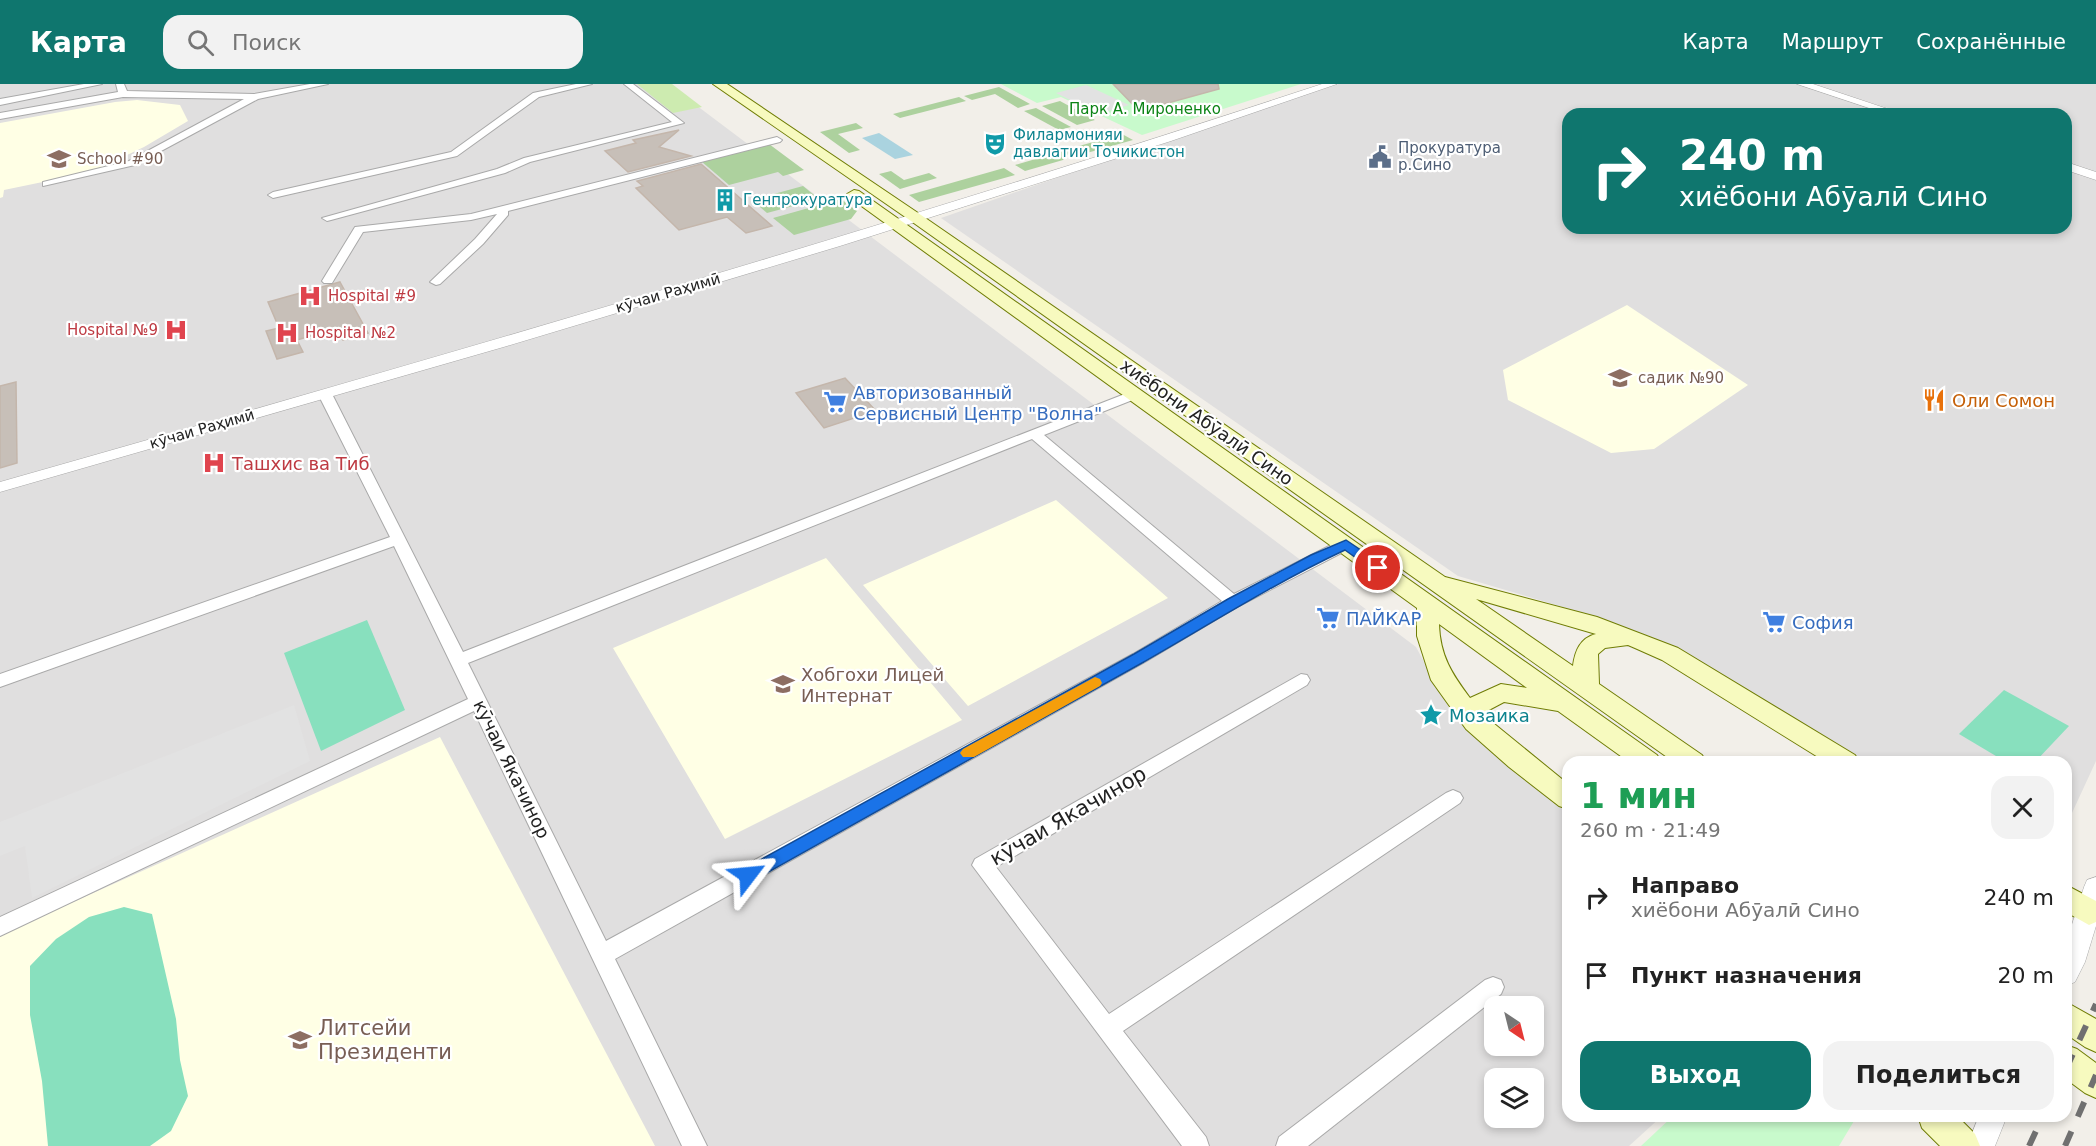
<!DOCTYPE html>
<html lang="ru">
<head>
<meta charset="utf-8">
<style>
	:root { --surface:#fff; --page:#f2f2f2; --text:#222; --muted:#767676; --accent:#0f766e }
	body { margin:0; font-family:"DejaVu Sans",sans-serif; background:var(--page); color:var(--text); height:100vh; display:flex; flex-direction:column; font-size:22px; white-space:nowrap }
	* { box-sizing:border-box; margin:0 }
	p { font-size:20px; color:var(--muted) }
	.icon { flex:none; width:33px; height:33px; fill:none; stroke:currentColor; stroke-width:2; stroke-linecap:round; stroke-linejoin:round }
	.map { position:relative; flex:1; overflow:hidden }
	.details { position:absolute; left:1562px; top:672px; width:510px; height:366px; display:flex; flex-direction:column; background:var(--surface); border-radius:18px; box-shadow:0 3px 9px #0003 }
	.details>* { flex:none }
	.banner { position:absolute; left:1562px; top:24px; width:510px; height:126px; border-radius:18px; box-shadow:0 3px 9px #0003; background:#0f766e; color:#fff; overflow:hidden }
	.needle { width:39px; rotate:145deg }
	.fabs { position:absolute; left:1484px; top:912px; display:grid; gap:12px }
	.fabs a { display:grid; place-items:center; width:60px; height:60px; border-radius:12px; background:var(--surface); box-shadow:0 3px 9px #0003; font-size:30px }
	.pin { position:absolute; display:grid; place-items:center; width:51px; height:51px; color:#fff; margin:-26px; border:3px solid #fff; border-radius:50%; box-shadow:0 2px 6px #0007 }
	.me { position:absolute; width:66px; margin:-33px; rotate:61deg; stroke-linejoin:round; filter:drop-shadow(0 0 4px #0008) }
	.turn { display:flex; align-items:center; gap:21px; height:126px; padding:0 18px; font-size:27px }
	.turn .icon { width:78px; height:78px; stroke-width:2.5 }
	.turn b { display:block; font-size:42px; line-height:51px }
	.round { display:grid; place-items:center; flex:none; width:63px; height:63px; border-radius:18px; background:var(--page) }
	.overview { display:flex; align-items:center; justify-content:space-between; height:102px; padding:0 18px }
	h1 { font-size:36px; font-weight:600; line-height:45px; color:#1e9e55 }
	.cta { display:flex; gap:12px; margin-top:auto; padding:12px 18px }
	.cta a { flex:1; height:69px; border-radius:18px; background:var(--accent); color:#fff; font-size:24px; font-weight:600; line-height:69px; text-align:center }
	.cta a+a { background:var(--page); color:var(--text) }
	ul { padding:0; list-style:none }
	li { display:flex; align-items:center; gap:18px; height:78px; padding:0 18px }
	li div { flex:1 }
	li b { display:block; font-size:22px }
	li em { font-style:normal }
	header { display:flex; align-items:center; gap:36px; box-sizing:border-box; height:84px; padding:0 30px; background:var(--accent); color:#fff }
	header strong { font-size:28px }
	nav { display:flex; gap:33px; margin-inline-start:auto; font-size:21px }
	.search { width:420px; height:54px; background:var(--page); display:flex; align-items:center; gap:15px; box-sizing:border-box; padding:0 21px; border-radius:18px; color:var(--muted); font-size:22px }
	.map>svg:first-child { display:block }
	.residential { fill:#e0dfdf; fill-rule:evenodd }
	.education { fill:#ffffe5 }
	.grass { fill:#cdebb0 }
	.forest { fill:#add19e }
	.park { fill:#c8facc }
	.pitch { fill:#88e0be }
	.parking { fill:#e2e2e2 }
	.water { fill:#aad3df }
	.building { fill:#c7bfb8; stroke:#c4b6ab; stroke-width:1.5 }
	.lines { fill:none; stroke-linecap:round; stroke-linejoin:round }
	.minor-casing { stroke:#a9a9a9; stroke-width:2 }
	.tertiary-casing { stroke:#a9a9a9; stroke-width:1 }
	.secondary-casing { stroke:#707d05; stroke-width:2 }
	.minor { fill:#fff; fill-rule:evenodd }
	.tertiary { fill:#fff; fill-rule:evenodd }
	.secondary { fill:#f7fabf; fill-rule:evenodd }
	.rail { stroke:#707070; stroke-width:6; stroke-dasharray:16 16; stroke-linecap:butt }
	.route { fill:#1a73e8; stroke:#114b97; stroke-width:1.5 }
	.slow { fill:#f59e0b }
	.labels { text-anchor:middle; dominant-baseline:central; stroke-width:4.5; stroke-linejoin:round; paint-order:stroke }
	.far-park-label { font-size:15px; fill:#0c8416; stroke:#fff }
	.far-culture-label { font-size:15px; fill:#0d838f; stroke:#fff; text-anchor:start }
	.far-service-label { font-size:15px; fill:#4e5e75; stroke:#fff; text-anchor:start }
	.far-education-label { font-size:15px; fill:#785e54; stroke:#fff; text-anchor:start }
	.far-street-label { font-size:15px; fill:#222; stroke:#fff }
	.far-health-label { font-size:15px; fill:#be3a42; stroke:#fff; text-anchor:start }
	.shop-label { font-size:18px; fill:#366cbe; stroke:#fff; text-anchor:start }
	.food-label { font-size:18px; fill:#c56008; stroke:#fff; text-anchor:start }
	.street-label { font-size:18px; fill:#222; stroke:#fff }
	.health-label { font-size:18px; fill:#be3a42; stroke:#fff; text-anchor:start }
	.education-label { font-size:18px; fill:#785e54; stroke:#fff; text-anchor:start }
	.culture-label { font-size:18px; fill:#0d838f; stroke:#fff; text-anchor:start }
	.near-street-label { font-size:21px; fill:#222; stroke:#fff }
	.near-education-label { font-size:21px; fill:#785e54; stroke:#fff; text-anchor:start }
</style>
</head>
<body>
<header>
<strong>Карта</strong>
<div class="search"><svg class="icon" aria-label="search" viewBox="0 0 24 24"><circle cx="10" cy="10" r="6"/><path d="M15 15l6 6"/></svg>Поиск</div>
<nav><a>Карта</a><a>Маршрут</a><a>Сохранённые</a></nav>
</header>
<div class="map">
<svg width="2096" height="1062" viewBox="0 0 2096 1062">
	<rect width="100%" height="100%" fill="#f2efe9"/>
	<g class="residential">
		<path d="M0 0H668L1416 563 1453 631 1567 729 1568 1032H1662L1629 1062H0ZM1494 922H1533V962H1494ZM1494 994H1533V1034H1494Z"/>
		<path d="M1338 0H1797L1890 30H1568V144H2066V85L2096 94V677L2066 742V678H1866L1672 562 1600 534 1458 492 941 134 1186 49Z"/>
		<path d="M1810 0H2096V89L2066 80V30H1907Z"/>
	</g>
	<g class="education">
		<path d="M137 16 180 21 188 37 144 63 91 88 4 106 3 113 0 114V39L115 18Z"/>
		<path d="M1627 221 1748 301 1654 365 1611 369 1508 316 1503 286Z"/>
		<path d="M1056 416 1168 514 968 622 863 501Z"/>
		<path d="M826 474 962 636 725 755 613 564Z"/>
		<path d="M440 653 655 1062H0V851Z"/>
	</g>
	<path class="grass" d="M637 0H672L702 23 673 29Z"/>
	<g class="forest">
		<path d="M999 3 1030 20 1018 24 995 10 972 16 964 12Z"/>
		<path d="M959 13 966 17 900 34 893 30Z"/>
		<path d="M1060 17 1095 36 1077 41 1042 22Z"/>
		<path d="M1036 24 1071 43 1059 46 1024 27Z"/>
		<path d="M856 39 863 44 838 50 860 66 849 69 820 48Z"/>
		<path d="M1122 50 1133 56 1069 74 1079 62Z"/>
		<path d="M769 60 804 86 783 92 778 88 729 101 701 77Z"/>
		<path d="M1073 64 1063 76 1025 87 1015 81Z"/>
		<path d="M1004 84 1015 91 919 118 909 111Z"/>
		<path d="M891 87 904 96 929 89 937 94 900 105 879 90Z"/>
		<path d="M803 102 819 115 767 129 752 116Z"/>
		<path d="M841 115 857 127 851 135 794 151 773 134Z"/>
	</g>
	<g class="park">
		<path d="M1001 0H1301L1142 51 1061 13 1037 19Z"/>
		<path d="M1673 1032H1857L1839 1062H1641Z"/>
	</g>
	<g class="pitch">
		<path d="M367 536 405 626 321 667 284 569Z"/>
		<path d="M2004 606 2069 642 2035 678H2006L1959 650Z"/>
		<path d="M124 823 152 830 176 935 180 976 188 1012 171 1047 150 1062H48L42 997 30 931V882L56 855 89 833Z"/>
	</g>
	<g class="parking">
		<path d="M1086 1 1129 21 1098 30 1056 9Z"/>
		<path d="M294 621 310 677 32 814 25 762 0 772V738Z"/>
	</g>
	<path class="water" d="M879 49 913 71 895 75 862 54Z"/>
	<g class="building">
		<path d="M1113 0H1218L1219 5 1139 27Z"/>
		<path d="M679 46 659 63 691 72 628 88 605 67 636 59 633 56Z"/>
		<path d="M701 80 772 142 746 149 727 133 679 146 636 104 643 102 637 97Z"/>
		<path d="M340 198 368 249 343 256 337 244 297 256 303 268 277 275 266 247 279 244 268 218Z"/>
		<path d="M845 294 876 327 824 344 796 309Z"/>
		<path d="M16 298 17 379 0 384V302Z"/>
	</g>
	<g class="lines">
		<g class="minor-casing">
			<g id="minor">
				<path d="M84 0H102L0 21V15Z"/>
				<path d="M116 0H124L127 7 254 10 310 0H328L258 15 135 81 43 102V98L129 77 244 15 123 13 0 35V29L118 8Z"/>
				<path d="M576 0H592L539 13 457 72 273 114 268 111 273 108 451 68 533 9Z"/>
				<path d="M624 0H633L684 39 530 78 505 89 331 136 327 137 322 134 497 85 524 74 672 38Z"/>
				<path d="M777 53 782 56 780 58 508 127V131L483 160 440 200 436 201 430 198 475 155 497 130 471 136 363 148 332 199H324L322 197 355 143 471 130Z"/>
				<path d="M325 306 332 310 463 568 1135 306 1140 307 1142 310 1140 313 1044 351 1234 510 1341 456 1346 455 1354 460 1351 464 1239 522 1145 578 615 875 707 1062H682L474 627 0 852V833L468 615 394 462 0 603V590L390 453 318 310ZM1032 355 1222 517 1133 570 606 857 468 579Z"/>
				<path d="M1301 590 1307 591 1310 596 1307 601 996 783 1109 930 1446 709 1453 706 1460 709 1463 714 1460 719 1123 947 1206 1053 1209 1062H1182L972 781 975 775Z"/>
				<path d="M1493 893 1501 896 1504 903 1501 910 1308 1062H1276L1279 1053 1485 896Z"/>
			</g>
		</g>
		<g class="tertiary-casing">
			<g id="tertiary">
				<path d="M1322 0H1337L1171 57 840 162 507 262 0 408V398C443 272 885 144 1322 0Z"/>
				<path d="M1797 0H1813L1903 30H1887Z"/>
				<path d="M2066 78 2096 88V96L2066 86Z"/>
				<path d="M2096 793V842L2085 878 2075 898 2066 902V859L2084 803 2087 796Z"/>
				<path d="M1979 1032H2007L1995 1062H1967Z"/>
			</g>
		</g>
		<g class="secondary-casing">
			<g id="secondary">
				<path d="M713 0H727L921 131 1445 493 1597 533 1678 564 1855 671 1859 678H1826L1662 576 1635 564 1628 561 1605 564 1598 570 1599 600 1702 671 1706 678H1674L911 137ZM1476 515 1596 550C1580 554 1575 567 1573 582Z"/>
				<path d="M854 106 859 107 1657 671 1661 678H1629L1558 627 1504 618 1487 627V634L1568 700V725L1559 722 1509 683 1466 645 1431 596 1417 552V524L849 113 847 110ZM1439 540 1527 604 1501 600 1470 614C1452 590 1440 572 1439 540Z"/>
				<path d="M2066 801 2096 817V838L2089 841 2066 828Z"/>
				<path d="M2066 918 2096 935V968L2085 963 2066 950Z"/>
				<path d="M2066 961 2077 965 2096 979V1014L2085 1009 2066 995Z"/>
				<path d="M1918 1032H1957L1975 1050 1980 1062H1940L1922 1044Z"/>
			</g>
		</g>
		<use href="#minor" class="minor"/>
		<use href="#tertiary" class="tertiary"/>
		<use href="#secondary" class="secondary"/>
		<g class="rail">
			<path d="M2066 985 2096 920"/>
			<path d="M2029 1062 2043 1032"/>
			<path d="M2065 1062 2096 991"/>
		</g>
	</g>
	<path class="route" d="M1346 456 1383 481 1385 484 1383 487H1374L1345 466C1275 499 1210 540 1142 579 1013 652 883 723 754 796L748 798 742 796 739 791 742 786 1134 570 1228 515 1311 471Z"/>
	<path class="slow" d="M1095 593 1100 595 1102 599 1100 602 974 673H963L960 669 963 665Z"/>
	<defs>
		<g id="theatre-bare" transform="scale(1.8)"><path d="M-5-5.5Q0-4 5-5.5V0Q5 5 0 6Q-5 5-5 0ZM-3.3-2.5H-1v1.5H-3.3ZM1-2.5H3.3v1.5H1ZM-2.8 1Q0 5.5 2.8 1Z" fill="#0f9aa8" stroke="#fff" stroke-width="2.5" paint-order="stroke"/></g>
		<g id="civic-bare" transform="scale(1.8)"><path d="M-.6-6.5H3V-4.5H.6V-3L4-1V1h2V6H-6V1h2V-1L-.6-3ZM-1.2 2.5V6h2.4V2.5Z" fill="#5c6f8a" stroke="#fff" stroke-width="2.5" paint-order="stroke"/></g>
		<g id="school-bare" transform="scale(1.8)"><path d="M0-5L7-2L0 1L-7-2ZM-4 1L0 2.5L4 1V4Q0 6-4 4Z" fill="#8d6e63" stroke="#fff" stroke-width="2.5" paint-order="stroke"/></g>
		<g id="building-bare" transform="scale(1.8)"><path d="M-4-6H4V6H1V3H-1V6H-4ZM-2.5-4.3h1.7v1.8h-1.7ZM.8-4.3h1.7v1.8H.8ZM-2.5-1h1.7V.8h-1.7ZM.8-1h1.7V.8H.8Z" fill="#0f9aa8" stroke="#fff" stroke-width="2.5" paint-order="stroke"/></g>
		<g id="hospital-bare" transform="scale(1.8)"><path d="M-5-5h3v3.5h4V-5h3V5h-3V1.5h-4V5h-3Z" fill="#e0444e" stroke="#fff" stroke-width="2.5" paint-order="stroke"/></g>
		<g id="restaurant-bare" transform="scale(1.8)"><path d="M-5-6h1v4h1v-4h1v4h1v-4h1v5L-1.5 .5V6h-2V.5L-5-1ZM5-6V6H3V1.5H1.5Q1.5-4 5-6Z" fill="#e8710a" stroke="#fff" stroke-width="2.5" paint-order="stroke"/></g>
		<g id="supermarket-bare" transform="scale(1.8)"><path d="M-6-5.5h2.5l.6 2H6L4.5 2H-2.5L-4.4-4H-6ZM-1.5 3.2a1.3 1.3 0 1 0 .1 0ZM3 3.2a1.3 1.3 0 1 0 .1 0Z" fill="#3f7fe0" stroke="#fff" stroke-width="2.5" paint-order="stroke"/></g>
		<g id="sight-bare" transform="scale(1.8)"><path d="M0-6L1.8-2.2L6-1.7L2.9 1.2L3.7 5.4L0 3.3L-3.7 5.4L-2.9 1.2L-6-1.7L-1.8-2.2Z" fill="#0f9aa8" stroke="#fff" stroke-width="2.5" paint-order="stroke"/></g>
	</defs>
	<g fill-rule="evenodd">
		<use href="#theatre-bare" x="995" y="60"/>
		<use href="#civic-bare" x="1380" y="73"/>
		<use href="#school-bare" x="59" y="75"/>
		<use href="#building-bare" x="725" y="116"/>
		<use href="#hospital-bare" x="310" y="212"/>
		<use href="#hospital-bare" x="176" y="246"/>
		<use href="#hospital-bare" x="287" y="249"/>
		<use href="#school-bare" x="1620" y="294"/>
		<use href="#restaurant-bare" x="1934" y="316"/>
		<use href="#supermarket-bare" x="835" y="318"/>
		<use href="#hospital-bare" x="214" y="379"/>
		<use href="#supermarket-bare" x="1328" y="534"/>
		<use href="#supermarket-bare" x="1774" y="538"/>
		<use href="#school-bare" x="783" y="600"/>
		<use href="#sight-bare" x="1431" y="631"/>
		<use href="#school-bare" x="300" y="956"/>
	</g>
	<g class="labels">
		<g class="far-park-label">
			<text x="1145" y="25">Парк А. Мироненко</text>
		</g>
		<g class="far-culture-label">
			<text x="1013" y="51">Филармонияи<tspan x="1013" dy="17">давлатии Точикистон</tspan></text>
			<text x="743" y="116">Генпрокуратура</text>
		</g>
		<g class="far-service-label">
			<text x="1398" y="64">Прокуратура<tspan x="1398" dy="17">р.Сино</tspan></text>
		</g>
		<g class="far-education-label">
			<text x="77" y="75">School #90</text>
			<text x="1638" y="294">садик №90</text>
		</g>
		<g class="far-street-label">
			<text transform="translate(668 209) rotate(-16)">кӯчаи Раҳимӣ</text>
			<text transform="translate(202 345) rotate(-16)">кӯчаи Раҳимӣ</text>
		</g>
		<g class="far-health-label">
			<text x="328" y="212">Hospital #9</text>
			<text x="158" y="246" text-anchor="end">Hospital №9</text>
			<text x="305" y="249">Hospital №2</text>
		</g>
		<g class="shop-label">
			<text x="853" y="308">Авторизованный<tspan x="853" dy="21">Сервисный Центр "Волна"</tspan></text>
			<text x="1346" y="534">ПАЙКАР</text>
			<text x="1792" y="538">София</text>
		</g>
		<g class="food-label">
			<text x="1952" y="316">Оли Сомон</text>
		</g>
		<g class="street-label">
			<text transform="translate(1207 338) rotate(35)">хиёбони Абӯалӣ Сино</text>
			<text transform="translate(512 685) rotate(64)">кӯчаи Якачинор</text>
		</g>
		<g class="health-label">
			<text x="232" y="379">Ташхис ва Тиб</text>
		</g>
		<g class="education-label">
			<text x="801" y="590">Хобгохи Лицей<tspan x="801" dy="21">Интернат</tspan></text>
		</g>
		<g class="culture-label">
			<text x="1449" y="631">Мозаика</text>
		</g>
		<g class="near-street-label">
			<text transform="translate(1068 732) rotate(-30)">кӯчаи Якачинор</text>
		</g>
		<g class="near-education-label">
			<text x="318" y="944">Литсейи<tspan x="318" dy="24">Президенти</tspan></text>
		</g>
	</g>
</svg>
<div class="fabs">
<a><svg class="needle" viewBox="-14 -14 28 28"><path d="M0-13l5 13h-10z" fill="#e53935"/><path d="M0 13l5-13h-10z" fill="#767676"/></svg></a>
<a><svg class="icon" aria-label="layers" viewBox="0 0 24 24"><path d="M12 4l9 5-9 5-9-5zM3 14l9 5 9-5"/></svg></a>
</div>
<div class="pin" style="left:1378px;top:484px;background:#d93025"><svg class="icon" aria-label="arrive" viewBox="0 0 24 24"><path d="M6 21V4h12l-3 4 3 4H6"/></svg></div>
<svg class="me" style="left:748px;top:791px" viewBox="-20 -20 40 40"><path d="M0-17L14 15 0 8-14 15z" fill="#1a73e8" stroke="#fff" stroke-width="4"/></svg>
<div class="banner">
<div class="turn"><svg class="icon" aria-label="right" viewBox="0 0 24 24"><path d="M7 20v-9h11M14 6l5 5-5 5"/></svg><div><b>240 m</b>хиёбони Абӯалӣ Сино</div></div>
</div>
<section class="details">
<div class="overview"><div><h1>1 мин</h1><p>260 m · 21:49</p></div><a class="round"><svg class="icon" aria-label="close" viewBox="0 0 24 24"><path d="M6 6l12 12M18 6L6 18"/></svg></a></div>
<ul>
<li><svg class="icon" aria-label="right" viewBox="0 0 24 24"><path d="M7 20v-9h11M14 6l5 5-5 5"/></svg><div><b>Направо</b><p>хиёбони Абӯалӣ Сино</p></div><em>240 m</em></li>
<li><svg class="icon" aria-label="arrive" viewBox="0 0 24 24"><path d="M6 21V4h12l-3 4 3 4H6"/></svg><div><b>Пункт назначения</b></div><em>20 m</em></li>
</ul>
<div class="cta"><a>Выход</a><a>Поделиться</a></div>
</section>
</div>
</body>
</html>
